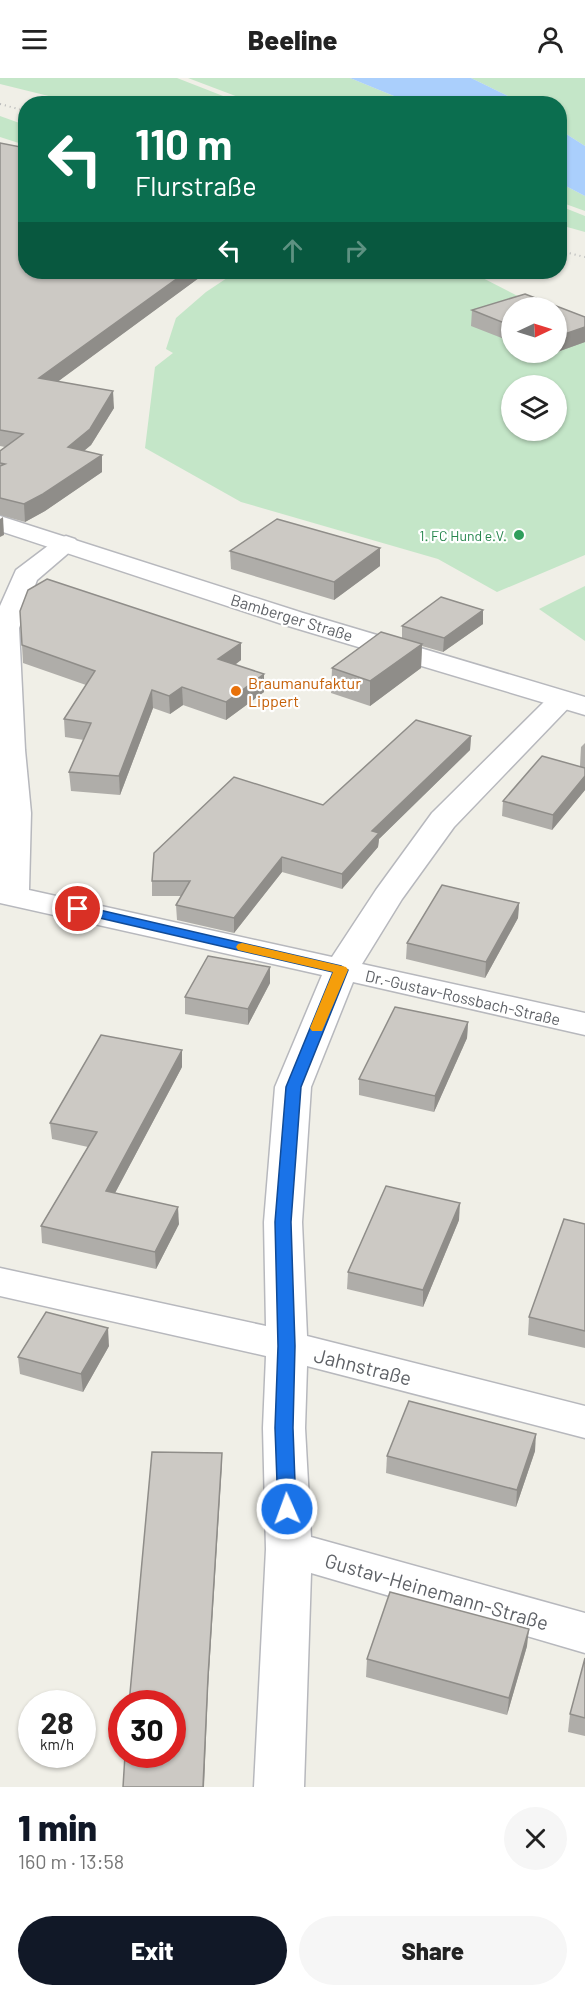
<!DOCTYPE html>
<html lang="en">
<head>
<meta charset="utf-8">
<style>
	:root { --surface:#fff; --page:#f6f6f6; --text:#222; --muted:#767676; --accent:#111827 }
	body { margin:0; font-family:Barlow,sans-serif; background:var(--page); color:var(--text); height:100vh; display:flex; flex-direction:column; font-size:22px; white-space:nowrap }
	* { box-sizing:border-box; margin:0 }
	p { font-size:20px; color:var(--muted) }
	.icon { flex:none; width:33px; height:33px; fill:none; stroke:currentColor; stroke-width:2; stroke-linecap:round; stroke-linejoin:round }
	.map { position:relative; height:1709px; overflow:hidden }
	.panel { display:flex; flex-direction:column; background:var(--surface); flex:1 }
	.panel>* { flex:none }
	.top-card { position:absolute; left:18px; top:18px; width:549px; height:183px; border-radius:24px; box-shadow:0 2px 4px #0004; background:#0b6e4f; color:#fff; overflow:hidden }
	.needle { width:39px; rotate:86deg }
	.fabs { position:absolute; left:501px; top:219px; display:grid; gap:12px }
	.fabs a { display:grid; place-items:center; width:66px; height:66px; border-radius:50%; background:var(--surface); box-shadow:0 2px 4px #0004; font-size:30px }
	.speed { position:absolute; left:18px; top:1612px; display:flex; gap:12px; font-size:30px; font-weight:700; text-align:center }
	.speed>* { display:grid; place-content:center; width:78px; height:78px; border-radius:50%; background:var(--surface); box-shadow:0 2px 4px #0004; line-height:1 }
	.speed small { font-size:15px; font-weight:400 }
	.speed .limit { border:9px solid #d22; background:#fff; color:#111 }
	.pin { position:absolute; display:grid; place-items:center; width:51px; height:51px; color:#fff; margin:-26px; border:3px solid #fff; border-radius:50%; box-shadow:0 2px 6px #0007 }
	.me { position:absolute; width:66px; margin:-33px; rotate:358deg; stroke-linejoin:round; filter:drop-shadow(0 0 4px #0008) }
	.turn { display:flex; align-items:center; gap:21px; height:126px; padding:0 18px; font-size:27px }
	.turn .icon { width:78px; height:78px; stroke-width:2.5 }
	.turn b { display:block; font-size:42px; line-height:51px }
	.lanes { display:flex; align-items:center; height:57px; padding:0 18px; background:#0003; justify-content:center; gap:30px; direction:ltr }
	.lanes .off { opacity:.35 }
	.round { display:grid; place-items:center; flex:none; width:63px; height:63px; border-radius:32px; background:var(--page) }
	.summary { display:flex; align-items:center; justify-content:space-between; height:102px; padding:0 18px }
	h1 { font-size:36px; font-weight:800; line-height:45px; color:var(--accent) }
	.primary-button { display:flex; gap:12px; margin-top:auto; padding:12px 18px }
	.primary-button a { flex:1; height:69px; border-radius:36px; background:var(--accent); color:#fff; font-size:24px; font-weight:800; line-height:69px; text-align:center }
	.primary-button a+a { background:var(--page); color:var(--text) }
	header { display:flex; justify-content:space-between; align-items:center; height:78px; padding:0 18px; background:var(--surface); font-size:27px; font-weight:800 }
	.map>svg:first-child { display:block }
	.green { fill:#c4e6c8; fill-rule:evenodd }
	.water { fill:#aacffc }
	.lines { fill:none; stroke-linecap:round; stroke-linejoin:round }
	.minor-casing { stroke:#b7b8bd; stroke-width:3 }
	.tertiary-casing { stroke:#b7b8bd; stroke-width:3 }
	.minor { fill:#fff; fill-rule:evenodd }
	.tertiary { fill:#fff; fill-rule:evenodd }
	.rail { stroke:#b7b8b8; stroke-width:2; stroke-dasharray:1 4; stroke-linecap:butt }
	.wall { fill:#afada9 }
	.shaded-wall { fill:#8f8d89 }
	.building { fill:#ccc9c4; stroke:#8f8d89; stroke-width:1.5 }
	.route { fill:#1a73e8; stroke:#114b97; stroke-width:1.5 }
	.slow { fill:#f59e0b }
	.leisure-dot { fill:#2e9e5b; stroke:#fff; stroke-width:2 }
	.food-dot { fill:#e8710a; stroke:#fff; stroke-width:2 }
	.labels { text-anchor:middle; dominant-baseline:central; stroke-width:4.5; stroke-linejoin:round; paint-order:stroke }
	.far-leisure-label { font-size:14px; fill:#27864d; stroke:#fff; text-anchor:end }
	.street-label { font-size:16px; fill:#5e6166; stroke:#fff }
	.food-label { font-size:16px; fill:#c56008; stroke:#fff; text-anchor:start }
	.near-street-label { font-size:20px; fill:#5e6166; stroke:#fff }
</style>
</head>
<body>
<header><svg class="icon" aria-label="menu" viewBox="0 0 24 24"><path d="M4 6h16M4 12h16M4 18h16"/></svg>Beeline<svg class="icon" aria-label="person" viewBox="0 0 24 24"><circle cx="12" cy="8" r="4"/><path d="M4 21q1-7 8-7t8 7"/></svg></header>
<div class="map">
<svg width="585" height="1709" viewBox="0 0 585 1709">
	<rect width="100%" height="100%" fill="#f0efe7"/>
	<g class="green">
		<path d="M0 0H177L241 25H77L0 6Z"/>
		<path d="M188 0H350L411 25H254Z"/>
		<path d="M471 0H585V68L560 52V26L522 25Z"/>
		<path d="M0 38 25 47V67L0 59Z"/>
		<path d="M560 105 585 118V133L560 124Z"/>
		<path d="M560 128 585 138V154L560 147Z"/>
		<path d="M236 194H471L539 229 512 230V274H556L585 254V477L497 514 438 481 241 424 145 370 155 289 173 275 166 271 176 240 206 214ZM512 308H556V352H512Z"/>
		<path d="M585 508V563L539 531Z"/>
	</g>
	<g class="water">
		<path d="M350 0H471L522 25H411Z"/>
		<path d="M560 52 585 68V118L560 105Z"/>
	</g>
	<g class="lines">
		<g class="minor-casing">
			<path id="minor" d="M66 458 75 461 79 466 37 502 19 550 25 672 31 735 29 812 332 879 376 812 432 735 552 616 562 613 572 616 576 622 454 749 402 821 362 886 585 935V957L353 904 311 1009 302 1144 307 1258 585 1328V1360L307 1288 305 1350 311 1459 585 1535V1575L311 1495 304 1709H254L266 1471 263 1350 266 1278 0 1218V1190L266 1248 264 1144 275 1009 322 897 0 825V528L16 492 57 461Z"/>
		</g>
		<g class="tertiary-casing">
			<path id="tertiary" d="M0 438 303 535 585 619V637L285 547 0 453Z"/>
		</g>
		<use href="#minor" class="minor"/>
		<use href="#tertiary" class="tertiary"/>
		<g class="rail">
			<path d="M0 26 26 33"/>
			<path d="M560 173 585 179"/>
		</g>
	</g>
	<g class="wall">
		<path d="M0 65 26 194H207L58 303 114 330 91 367 84 373 102 394 45 433 25 444 0 437V373L5 369 0 368Z"/>
		<path d="M525 216 585 239V264L546 278 537 274H556V230H512V264L471 248 472 232Z"/>
		<path d="M230 473 380 488 334 522 231 491Z"/>
		<path d="M483 546 443 574 422 568 421 590 370 628 331 615 332 590 402 560V548Z"/>
		<path d="M241 565V582L235 587 264 614 226 642 183 627 170 636 153 630 120 717 71 713 69 694 84 662 65 659 64 641 86 607 23 585 22 567Z"/>
		<path d="M471 658 470 672 379 761 378 769 342 811 282 794 234 855 177 842 176 827 182 818H152V803L323 727Z"/>
		<path d="M585 665V712L552 752 502 738 503 723 580 688 581 669Z"/>
		<path d="M519 825 518 840 485 900 406 881 407 865Z"/>
		<path d="M270 889V905L248 947 185 936V919Z"/>
		<path d="M468 944 467 960 434 1034 359 1017V1001Z"/>
		<path d="M182 989 115 1115 179 1146 156 1191 42 1165 41 1148 88 1069 52 1061 50 1045Z"/>
		<path d="M459 1142 423 1229 347 1211 348 1194Z"/>
		<path d="M585 1146V1270L528 1257 529 1239Z"/>
		<path d="M109 1268 83 1314 20 1296 18 1279Z"/>
		<path d="M535 1373 516 1429 386 1395 387 1378Z"/>
		<path d="M527 1568 507 1637 366 1599 367 1581Z"/>
		<path d="M585 1580V1658L568 1654 570 1636Z"/>
	</g>
	<g class="shaded-wall">
		<path d="M186 194H207L41 316 39 300Z"/>
		<path d="M585 249V264L546 278 547 274H556V259Z"/>
		<path d="M113 313 114 330 91 367 69 385 68 369Z"/>
		<path d="M102 377V394L45 433 25 444 24 426Z"/>
		<path d="M3 439 4 457 0 459V441Z"/>
		<path d="M380 470V488L334 522V504Z"/>
		<path d="M483 532V546L443 574 444 560Z"/>
		<path d="M241 565V582L218 599V581Z"/>
		<path d="M422 566 421 590 370 628V603Z"/>
		<path d="M264 596V614L226 642V624Z"/>
		<path d="M182 609 183 627 170 636 169 618Z"/>
		<path d="M152 612 153 630 120 717 119 698Z"/>
		<path d="M471 658 470 672 379 761 378 769 342 811V796L372 753Z"/>
		<path d="M585 698V712L552 752 553 737Z"/>
		<path d="M282 779V794L234 855V840Z"/>
		<path d="M519 825 518 840 485 900 486 884Z"/>
		<path d="M270 889V905L248 947V931Z"/>
		<path d="M468 944 467 960 434 1034 435 1018Z"/>
		<path d="M182 972V989L107 1130 106 1113Z"/>
		<path d="M460 1125 459 1142 423 1229V1212Z"/>
		<path d="M178 1129 179 1146 156 1191 155 1174Z"/>
		<path d="M108 1250 109 1268 83 1314 81 1296Z"/>
		<path d="M536 1356 535 1373 516 1429 517 1412Z"/>
		<path d="M222 1375V1385L208 1610 204 1709H203L208 1599Z"/>
		<path d="M529 1551 527 1568 507 1637 509 1620Z"/>
	</g>
	<g class="building">
		<path d="M0 65 26 70V194H186L39 300 113 313 90 351 68 369 102 377 43 416 24 426 0 420V388L5 386 0 385V373L23 356 0 352Z"/>
		<path d="M525 216 585 239V249L556 259V230H512V248L472 232Z"/>
		<path d="M277 441 380 470 334 504 230 473Z"/>
		<path d="M47 501 241 565 218 581 264 596 226 624 182 609 169 618 152 612 119 698 69 694 91 645 64 641 95 593 22 567 20 533 28 512Z"/>
		<path d="M441 519 483 532 444 560 402 548Z"/>
		<path d="M381 554 422 566 370 603 332 590Z"/>
		<path d="M416 642 471 658 372 753 379 755 342 796 282 779 234 840 176 827 190 803H152L154 775 234 699 323 727Z"/>
		<path d="M542 678 585 690V698L553 737 503 723Z"/>
		<path d="M442 807 519 825 486 884 407 865Z"/>
		<path d="M208 878 270 889 248 931 185 919Z"/>
		<path d="M395 929 468 944 435 1018 359 1001Z"/>
		<path d="M101 957 182 972 106 1113 178 1129 155 1174 41 1148 97 1054 50 1045Z"/>
		<path d="M386 1108 460 1125 423 1212 348 1194Z"/>
		<path d="M564 1141 585 1146V1253L529 1239Z"/>
		<path d="M46 1234 108 1250 81 1296 18 1279Z"/>
		<path d="M409 1323 536 1356 517 1412 387 1378Z"/>
		<path d="M152 1374 222 1375 208 1599 203 1709H123L125 1677H172V1626H129Z"/>
		<path d="M390 1514 529 1551 509 1620 367 1581Z"/>
		<path d="M585 1580V1640L570 1636Z"/>
	</g>
	<path class="route" d="M78 827 341 888 348 892 301 1009 291 1144 295 1268 293 1350 296 1431 294 1436 287 1438 281 1436 278 1431 275 1350 278 1268 275 1144 286 1009 333 894 74 834 72 831Z"/>
	<path class="slow" d="M242 865 346 889 348 892 322 953H312L310 950 333 894 238 872 236 869 238 866Z"/>
	<circle class="leisure-dot" cx="519" cy="457" r="6"/>
	<circle class="food-dot" cx="236" cy="613" r="6"/>
	<g class="labels">
		<g class="far-leisure-label">
			<text x="507" y="457">1. FC Hund e.V.</text>
		</g>
		<g class="street-label">
			<text transform="translate(292 539) rotate(17)">Bamberger Straße</text>
			<text transform="translate(463 919) rotate(13)">Dr.-Gustav-Rossbach-Straße</text>
		</g>
		<g class="food-label">
			<text x="248" y="604">Braumanufaktur<tspan x="248" dy="18">Lippert</tspan></text>
		</g>
		<g class="near-street-label">
			<text transform="translate(363 1288) rotate(14)">Jahnstraße</text>
			<text transform="translate(437 1513) rotate(16)">Gustav-Heinemann-Straße</text>
		</g>
	</g>
</svg>
<div class="fabs">
<a><svg class="needle" viewBox="-14 -14 28 28"><path d="M0-13l5 13h-10z" fill="#e53935"/><path d="M0 13l5-13h-10z" fill="#767676"/></svg></a>
<a><svg class="icon" aria-label="layers" viewBox="0 0 24 24"><path d="M12 4l9 5-9 5-9-5zM3 14l9 5 9-5"/></svg></a>
</div>
<div class="speed"><div>28<small>km/h</small></div><div class="limit">30</div></div>
<div class="pin" style="left:78px;top:831px;background:#d93025"><svg class="icon" aria-label="arrive" viewBox="0 0 24 24"><path d="M6 21V4h12l-3 4 3 4H6"/></svg></div>
<svg class="me" style="left:287px;top:1431px" viewBox="-20 -20 40 40"><circle r="17" fill="#1a73e8" stroke="#fff" stroke-width="3"/><path d="M0-11L8 9 0 5-8 9z" fill="#fff"/></svg>
<div class="top-card">
<div class="turn"><svg class="icon" aria-label="left" viewBox="0 0 24 24"><path d="M17 20v-9H6M10 6l-5 5 5 5"/></svg><div><b>110 m</b>Flurstraße</div></div>
<div class="lanes"><svg class="icon" aria-label="left" viewBox="0 0 24 24"><path d="M17 20v-9H6M10 6l-5 5 5 5"/></svg><svg class="icon off" aria-label="ahead" viewBox="0 0 24 24"><path d="M12 20V5M6 11l6-6 6 6"/></svg><svg class="icon off" aria-label="right" viewBox="0 0 24 24"><path d="M7 20v-9h11M14 6l5 5-5 5"/></svg></div>
</div>
</div>
<section class="panel">
<div class="summary"><div><h1>1 min</h1><p>160 m · 13:58</p></div><a class="round"><svg class="icon" aria-label="close" viewBox="0 0 24 24"><path d="M6 6l12 12M18 6L6 18"/></svg></a></div>
<div class="primary-button"><a>Exit</a><a>Share</a></div>
</section>
</body>
</html>
